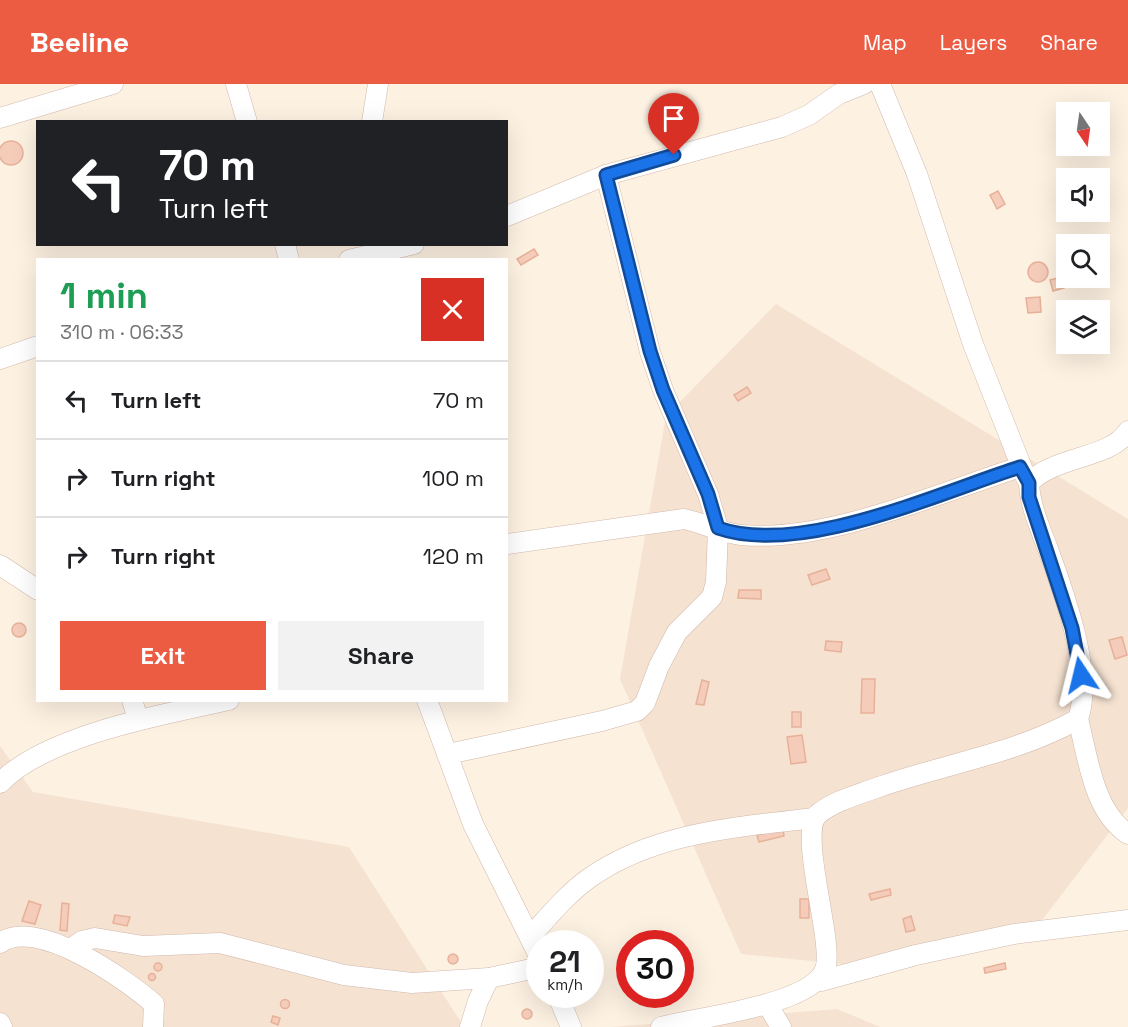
<!DOCTYPE html>
<html lang="en">
<head>
<meta charset="utf-8">
<style>
	:root { --surface:#fff; --page:#f2f2f2; --text:#202124; --muted:#757577; --line:#e0e0e0; --accent:#ec5c43 }
	body { margin:0; font-family:"Space Grotesk",sans-serif; background:var(--page); color:var(--text); height:100vh; display:flex; flex-direction:column; font-size:22px; white-space:nowrap }
	* { box-sizing:border-box; margin:0 }
	p { font-size:20px; color:var(--muted) }
	.icon { flex:none; width:33px; height:33px; fill:none; stroke:currentColor; stroke-width:2; stroke-linecap:round; stroke-linejoin:round }
	.map { position:relative; flex:1; overflow:hidden }
	.details { position:absolute; left:36px; top:174px; width:472px; height:444px; display:flex; flex-direction:column; background:var(--surface); border-radius:0px; box-shadow:0 6px 24px #0002 }
	.details>* { flex:none }
	.banner { position:absolute; left:36px; top:36px; width:472px; height:126px; border-radius:0px; box-shadow:0 6px 24px #0002; background:#202124; color:#fff; overflow:hidden }
	.needle { width:39px; rotate:167deg }
	.tools { position:absolute; left:1056px; top:18px; display:grid; gap:12px }
	.tools a { display:grid; place-items:center; width:54px; height:54px; border-radius:0px; background:var(--surface); box-shadow:0 6px 24px #0002; font-size:30px }
	.speed { position:absolute; left:526px; top:846px; display:flex; gap:12px; font-size:30px; font-weight:700; text-align:center }
	.speed>* { display:grid; place-content:center; width:78px; height:78px; border-radius:50%; background:var(--surface); box-shadow:0 6px 24px #0002; line-height:1 }
	.speed small { font-size:15px; font-weight:400 }
	.speed .limit { border:9px solid #d22; background:#fff; color:#111 }
	.pin { position:absolute; display:grid; place-items:center; width:51px; height:51px; color:#fff; margin:-62px -26px; border-radius:50% 50% 50% 0; rotate:-45deg; box-shadow:0 0 6px #0007 }
	.pin .icon { rotate:45deg }
	.me { position:absolute; width:66px; margin:-33px; rotate:350deg; stroke-linejoin:round; filter:drop-shadow(0 0 4px #0008) }
	.turn { display:flex; align-items:center; gap:21px; height:126px; padding:0 24px; font-size:27px }
	.turn .icon { width:78px; height:78px; stroke-width:2.5 }
	.turn b { display:block; font-size:42px; line-height:51px }
	.round { display:grid; place-items:center; flex:none; width:63px; height:63px; border-radius:0px; background:var(--page) }
	.summary { display:flex; align-items:center; justify-content:space-between; height:102px; padding:0 24px }
	h1 { font-size:36px; font-weight:700; line-height:45px; color:#1e9e55 }
	.primary-button { display:flex; gap:12px; margin-top:auto; padding:12px 24px }
	.primary-button a { flex:1; height:69px; border-radius:0px; background:var(--accent); color:#fff; font-size:24px; font-weight:700; line-height:69px; text-align:center }
	.primary-button a+a { background:var(--page); color:var(--text) }
	ul { padding:0; list-style:none }
	li { display:flex; align-items:center; gap:18px; height:78px; padding:0 24px; border-top:2px solid var(--line) }
	li div { flex:1 }
	li b { display:block; font-size:22px }
	li em { font-style:normal }
	header { display:flex; align-items:center; gap:36px; box-sizing:border-box; height:84px; padding:0 30px; background:var(--accent); color:#fff }
	header strong { font-size:28px }
	nav { display:flex; gap:33px; margin-inline-start:auto; font-size:21px }
	.map>svg:first-child { display:block }
	.residential { fill:#f5e2d1 }
	.building { fill:#f4ccb9; stroke:#e7b199; stroke-width:1.5 }
	.lines { fill:none; stroke-linecap:round; stroke-linejoin:round }
	.street-casing { stroke:#d1b9ac; stroke-width:21 }
	.street { stroke:#fff; stroke-width:20 }
	.route-casing { stroke:#114b97; stroke-width:15 }
	.route { stroke:#1a73e8; stroke-width:10 }
</style>
</head>
<body>
<header>
<strong>Beeline</strong>
<nav><a>Map</a><a>Layers</a><a>Share</a></nav>
</header>
<div class="map">
<svg width="1128" height="943" viewBox="0 0 1128 943">
	<rect width="100%" height="100%" fill="#fdf1e2"/>
	<g class="residential">
		<path d="M776 220 1128 435V724L1026 857 890 885 741 870 620 595 666 332Z"/>
		<path d="M0 662 33 708 349 763 464 943H0Z"/>
		<path d="M837 925 880 943H611Z"/>
	</g>
	<g class="building">
		<circle cx="11" cy="69" r="12"/>
		<path d="M998 107 1005 120 997 125 990 111Z"/>
		<path d="M534 165 538 171 521 181 517 175Z"/>
		<circle cx="1038" cy="188" r="10"/>
		<path d="M1061 193 1064 204 1053 207 1050 196Z"/>
		<path d="M1040 213 1041 228 1028 229 1026 214Z"/>
		<path d="M747 303 751 309 738 317 734 311Z"/>
		<path d="M826 485 830 495 812 501 808 491Z"/>
		<path d="M739 506H761V515L738 514Z"/>
		<circle cx="19" cy="546" r="7"/>
		<path d="M1122 553 1127 571 1115 575 1109 556Z"/>
		<path d="M826 557 842 558 841 568 825 566Z"/>
		<path d="M862 595H875L874 629H861Z"/>
		<path d="M702 596 709 598 704 621 696 620Z"/>
		<rect x="792" y="628" width="9" height="15"/>
		<path d="M802 651 806 678 791 680 787 653Z"/>
		<path d="M783 745 784 752 759 758 757 751Z"/>
		<path d="M890 805 891 811 871 816 869 810Z"/>
		<rect x="800" y="815" width="9" height="19"/>
		<path d="M29 817 41 821 35 840 22 837Z"/>
		<path d="M62 819 69 820 67 847 60 846Z"/>
		<path d="M115 831 130 833 127 842 113 839Z"/>
		<path d="M911 832 915 846 906 848 903 835Z"/>
		<circle cx="453" cy="875" r="5"/>
		<circle cx="158" cy="883" r="4"/>
		<path d="M1005 879 1006 885 985 889 984 884Z"/>
		<circle cx="152" cy="893" r="3.5"/>
		<circle cx="285" cy="920" r="4.5"/>
		<circle cx="527" cy="930" r="5"/>
		<path d="M273 932 280 934 278 941 271 938Z"/>
	</g>
	<g class="lines">
		<g class="street-casing">
			<g id="street">
				<path d="M236 0 247 38"/>
				<path d="M880 0 917 90 973 260 1026 394"/>
				<path d="M0 34 113 0"/>
				<path d="M372 38 378 0"/>
				<path d="M507 132 606 91 782 43 809 31 839 10 864 0"/>
				<path d="M285 160 289 176"/>
				<path d="M349 176 414 160"/>
				<path d="M0 275 38 262"/>
				<path d="M507 460 684 435C703 439 722 449 741 451 827 459 938 409 1020 383"/>
				<path d="M0 481 38 506"/>
				<path d="M132 616 138 635"/>
				<path d="M427 616 473 740 540 874"/>
				<path d="M1078 635C1088 673 1093 727 1128 750"/>
				<path d="M448 670 602 637 637 627 645 619 659 582 677 548 712 513 716 498 718 444 708 410 663 306 650 268 606 91"/>
				<path d="M0 699C46 651 165 630 229 616"/>
				<path d="M530 853C548 833 566 811 588 795 653 748 738 743 815 734"/>
				<path d="M0 859C36 832 127 896 154 920L153 943"/>
				<path d="M72 864 82 857 95 854 143 862 220 859 344 891 412 899 489 894 540 883"/>
				<path d="M821 897 916 871 1014 850 1128 836"/>
				<path d="M557 910 571 943"/>
				<path d="M767 920 781 943"/>
				<path d="M0 939 2 943"/>
				<path d="M470 943 478 917 489 894"/>
				<path d="M661 943C697 933 818 921 826 882 832 851 798 748 818 730 834 717 857 711 876 704 943 680 1016 670 1078 635 1094 590 1064 509 1048 465 1040 444 1030 422 1029 399 1053 372 1111 375 1128 347"/>
			</g>
		</g>
		<use href="#street" class="street"/>
	</g>
	<g class="lines">
		<g class="route-casing">
			<path id="route" d="M674 71 606 91 650 267 663 306 708 410 718 444C800 473 939 409 1020 383L1029 399V413L1072 544 1081 591"/>
		</g>
		<use href="#route" class="route"/>
	</g>
</svg>
<div class="tools">
<a><svg class="needle" viewBox="-14 -14 28 28"><path d="M0-13l5 13h-10z" fill="#e53935"/><path d="M0 13l5-13h-10z" fill="#757577"/></svg></a>
<a><svg class="icon" aria-label="sound" viewBox="0 0 24 24"><path d="M4 9h4l5-4v14l-5-4H4zM17 9q2 3 0 6"/></svg></a>
<a><svg class="icon" aria-label="search" viewBox="0 0 24 24"><circle cx="10" cy="10" r="6"/><path d="M15 15l6 6"/></svg></a>
<a><svg class="icon" aria-label="layers" viewBox="0 0 24 24"><path d="M12 4l9 5-9 5-9-5zM3 14l9 5 9-5"/></svg></a>
</div>
<div class="speed"><div>21<small>km/h</small></div><div class="limit">30</div></div>
<div class="pin" style="left:674px;top:71px;background:#d93025"><svg class="icon" aria-label="arrive" viewBox="0 0 24 24"><path d="M6 21V4h12l-3 4 3 4H6"/></svg></div>
<svg class="me" style="left:1081px;top:591px" viewBox="-20 -20 40 40"><path d="M0-17L14 15 0 8-14 15z" fill="#1a73e8" stroke="#fff" stroke-width="4"/></svg>
<div class="banner">
<div class="turn"><svg class="icon" aria-label="left" viewBox="0 0 24 24"><path d="M17 20v-9H6M10 6l-5 5 5 5"/></svg><div><b>70 m</b>Turn left</div></div>
</div>
<section class="details">
<div class="summary"><div><h1>1 min</h1><p>310 m · 06:33</p></div><a class="round" style="background:#d93025;color:#fff"><svg class="icon" aria-label="close" viewBox="0 0 24 24"><path d="M6 6l12 12M18 6L6 18"/></svg></a></div>
<ul>
<li><svg class="icon" aria-label="left" viewBox="0 0 24 24"><path d="M17 20v-9H6M10 6l-5 5 5 5"/></svg><div><b>Turn left</b></div><em>70 m</em></li>
<li><svg class="icon" aria-label="right" viewBox="0 0 24 24"><path d="M7 20v-9h11M14 6l5 5-5 5"/></svg><div><b>Turn right</b></div><em>100 m</em></li>
<li><svg class="icon" aria-label="right" viewBox="0 0 24 24"><path d="M7 20v-9h11M14 6l5 5-5 5"/></svg><div><b>Turn right</b></div><em>120 m</em></li>
</ul>
<div class="primary-button"><a>Exit</a><a>Share</a></div>
</section>
</div>
</body>
</html>
